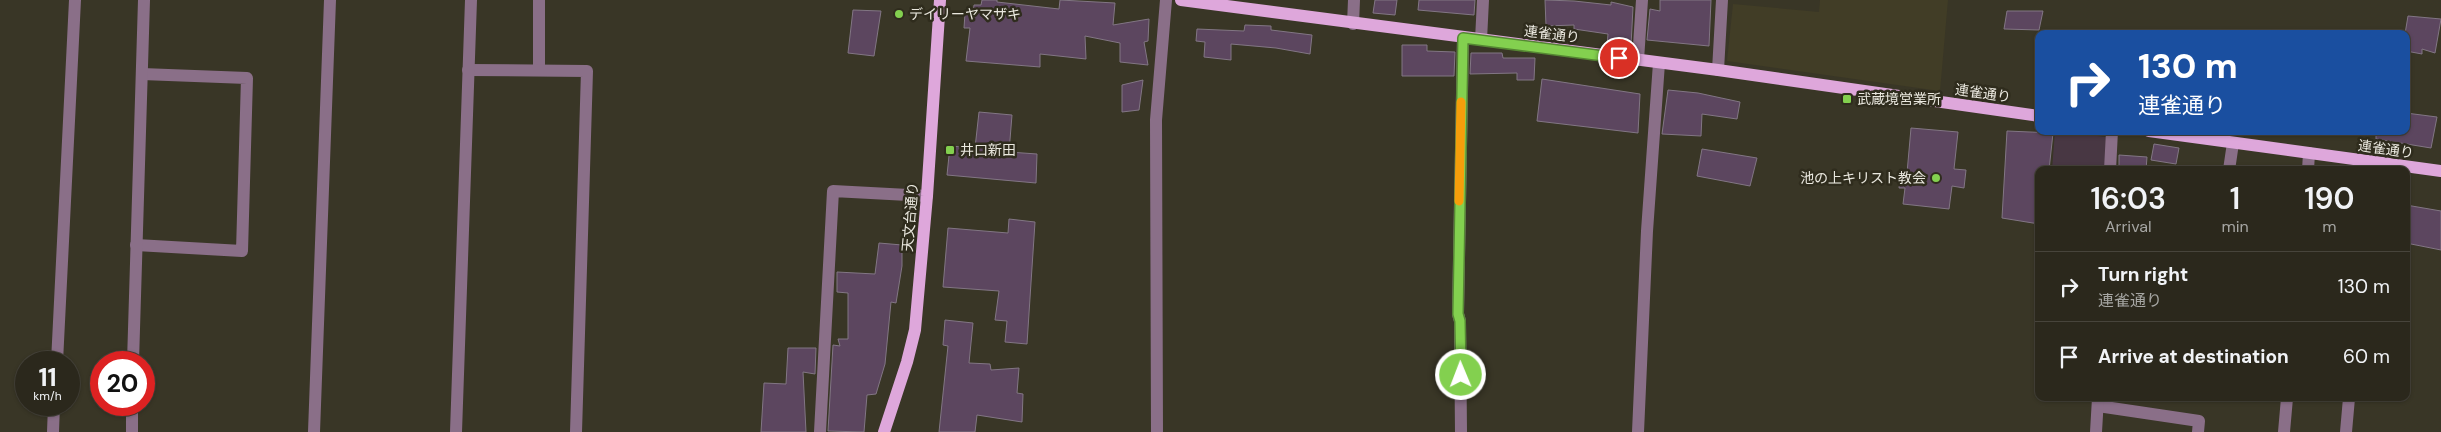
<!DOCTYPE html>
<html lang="en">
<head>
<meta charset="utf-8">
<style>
	:root { --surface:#2b281c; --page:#333025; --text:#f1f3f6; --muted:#a6a6a3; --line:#47443b }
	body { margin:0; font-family:"DM Sans","Noto Sans JP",sans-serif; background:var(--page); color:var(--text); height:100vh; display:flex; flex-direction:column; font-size:19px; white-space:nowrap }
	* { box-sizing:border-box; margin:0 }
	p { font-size:16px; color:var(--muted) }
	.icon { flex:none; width:28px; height:28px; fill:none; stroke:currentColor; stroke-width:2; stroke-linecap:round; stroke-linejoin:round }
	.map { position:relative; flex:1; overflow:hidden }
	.details { position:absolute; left:2035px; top:166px; width:375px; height:235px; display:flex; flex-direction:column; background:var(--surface); border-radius:10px; box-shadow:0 1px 4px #0004,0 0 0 1px var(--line) }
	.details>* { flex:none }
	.banner { position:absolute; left:2035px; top:30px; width:375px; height:105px; border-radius:10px; box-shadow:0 1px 4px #0004,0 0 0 1px var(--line); background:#1a4fa0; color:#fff; overflow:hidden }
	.speed { position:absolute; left:15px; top:351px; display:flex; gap:10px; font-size:25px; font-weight:700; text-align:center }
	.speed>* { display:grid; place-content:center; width:65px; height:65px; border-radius:50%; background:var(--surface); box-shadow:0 1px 4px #0004,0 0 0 1px var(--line); line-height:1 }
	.speed small { font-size:12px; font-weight:400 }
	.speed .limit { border:8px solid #d22; background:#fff; color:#111 }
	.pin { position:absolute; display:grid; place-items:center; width:42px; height:42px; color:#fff; margin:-21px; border:2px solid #fff; border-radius:50%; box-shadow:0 1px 5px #0007 }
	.me { position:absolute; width:55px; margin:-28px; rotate:359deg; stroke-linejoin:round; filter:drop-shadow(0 0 4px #0008) }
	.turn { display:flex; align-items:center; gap:18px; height:105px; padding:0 20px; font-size:22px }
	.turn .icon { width:65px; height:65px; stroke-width:2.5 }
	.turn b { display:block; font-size:35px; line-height:42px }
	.eta { display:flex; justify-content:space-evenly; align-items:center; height:85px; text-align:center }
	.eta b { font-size:30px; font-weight:600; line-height:35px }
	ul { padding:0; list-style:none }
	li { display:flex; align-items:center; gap:15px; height:70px; padding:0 20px; border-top:1px solid var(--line) }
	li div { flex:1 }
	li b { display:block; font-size:19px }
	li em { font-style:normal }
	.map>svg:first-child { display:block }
	.commercial { fill:#483743 }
	.built { fill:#413d26 }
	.building { fill:#5c465f; stroke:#827684 }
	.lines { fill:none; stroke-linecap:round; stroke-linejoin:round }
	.minor { stroke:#8a6f88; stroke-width:12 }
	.major { stroke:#dea7db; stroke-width:12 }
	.route-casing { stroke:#558733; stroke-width:12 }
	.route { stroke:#83d04f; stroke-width:9 }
	.slow { stroke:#f59e0b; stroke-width:9 }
	.poi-dot { fill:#83d04f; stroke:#2f2c1d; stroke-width:2 }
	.labels { text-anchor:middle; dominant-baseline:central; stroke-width:5; stroke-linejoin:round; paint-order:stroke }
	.poi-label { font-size:14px; fill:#eae8df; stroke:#2f2c1d; text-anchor:start }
	.street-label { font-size:14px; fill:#eae8df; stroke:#2f2c1d }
</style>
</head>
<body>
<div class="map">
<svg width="2441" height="432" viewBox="0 0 2441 432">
	<rect width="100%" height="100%" fill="#393626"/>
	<path class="commercial" d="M2055 131 2106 137 2105 170H2052Z"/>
	<path class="built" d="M1820 0H1948L1940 91 1727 61 1733 4 1819 12Z"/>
	<g class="building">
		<path d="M982 0H997V2L1059 9 1060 0 1115 3 1113 25 1149 19 1148 41 1144 42 1148 65 1120 62V43L1085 36 1086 59 1040 54V67L966 61 970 28H964L965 13H973L974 5H981Z"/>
		<path d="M1375 0H1397L1395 15 1373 13Z"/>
		<path d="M1419 0H1475L1474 15 1418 10Z"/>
		<path d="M1545 0 1574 1 1611 5V2L1633 7 1631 46 1607 45 1608 34 1574 29V25L1546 26Z"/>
		<path d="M1660 0H1711L1709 46 1647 40 1650 9 1660 11Z"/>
		<path d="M853 10 881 11 874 56 848 53Z"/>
		<path d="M2007 11H2043L2039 30 2004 29Z"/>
		<path d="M2408 16 2441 19 2435 53 2422 49V54L2406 51 2405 34Z"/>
		<path d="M1245 25 1271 26V30L1312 35 1310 54 1276 48 1231 44V60L1204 57 1205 42 1196 41 1197 29 1244 31Z"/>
		<path d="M1402 45H1427V51L1455 52 1454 76H1402Z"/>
		<path d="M1471 53H1502L1503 58H1535L1534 80H1517V73L1470 74Z"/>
		<path d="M1542 79 1640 94 1638 133 1537 121Z"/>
		<path d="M1143 80 1139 110 1122 112V85Z"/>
		<path d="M1668 90 1698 93 1740 102 1737 119 1702 114 1701 136 1662 134Z"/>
		<path d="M979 112 1012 115 1009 152 1037 154 1036 183 947 175 950 146 975 148Z"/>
		<path d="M2406 113 2437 117 2431 148 2376 139V131H2406Z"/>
		<path d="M1911 128 1958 132 1954 169 1966 170 1964 188 1952 186 1949 209 1903 204 1905 188H1899L1901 172 1907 173Z"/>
		<path d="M2007 131 2053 133 2049 170H2039V224L2002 218Z"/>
		<path d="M2154 144 2179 148 2176 164 2151 160Z"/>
		<path d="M1702 149 1757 158 1750 186 1697 176Z"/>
		<path d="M2119 155 2147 157 2146 170H2119Z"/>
		<path d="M2406 205 2441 211V250L2406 243Z"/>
		<path d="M1009 219 1035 222 1027 344 1005 342 1007 321 995 320 999 291 943 287 948 228 1008 233Z"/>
		<path d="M879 243 902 245V266L896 303 891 302 885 364 876 394 867 395 864 432 828 431 833 345 840 346 838 339H848V293L837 292V272L875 274Z"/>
		<path d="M945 320 973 323 969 363 990 364 991 370 1019 368 1017 393 1023 394 1022 422 977 415 975 432H939L948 346 943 345Z"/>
		<path d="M788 348H816L815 374 803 372 806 432H761L764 383 786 384Z"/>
	</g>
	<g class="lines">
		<g class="minor">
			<path d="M539 0V70"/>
			<path d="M1353 24 1354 0"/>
			<path d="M1481 40 1483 0"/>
			<path d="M1638 60 1642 0"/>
			<path d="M468 70 587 71 576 432"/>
			<path d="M1718 70 1722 0"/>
			<path d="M2110 170 2112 131"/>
			<path d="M2229 170 2233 143"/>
			<path d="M2308 170 2309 153"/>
			<path d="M136 245 242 251 247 78 142 74"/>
			<path d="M57 362 75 0"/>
			<path d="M133 362 144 0"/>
			<path d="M2098 406 2199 421 2198 432"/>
			<path d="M53 432 54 405"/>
			<path d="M132 432V405"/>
			<path d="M314 432 330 0"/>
			<path d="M456 432 471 0"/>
			<path d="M820 432 833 191 927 196"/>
			<path d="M1157 432 1156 120 1166 0"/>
			<path d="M1461 432 1460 321 1458 314 1463 37"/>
			<path d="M1638 432 1647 231 1659 63"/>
			<path d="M2096 432 2098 398"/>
			<path d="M2284 432 2287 398"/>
			<path d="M2346 432 2349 398"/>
		</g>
		<g class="major">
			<path d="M1181 0 1718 70 2039 116"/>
			<path d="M2149 131 2441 171"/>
			<path d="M884 432 907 362 915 330 927 196 940 0"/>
		</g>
	</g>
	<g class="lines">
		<g class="route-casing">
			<path id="route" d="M1461 375 1460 321 1458 314 1463 38 1619 58"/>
		</g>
		<use href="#route" class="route"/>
		<path class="slow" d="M1459 201 1461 102"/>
	</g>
	<g class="poi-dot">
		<circle cx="899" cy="14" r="5"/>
		<rect x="1842" y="94" width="10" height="10" rx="2.5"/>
		<rect x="945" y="145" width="10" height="10" rx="2.5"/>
		<circle cx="1936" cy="178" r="5"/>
	</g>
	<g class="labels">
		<g class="poi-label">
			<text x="909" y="14">デイリーヤマザキ</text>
			<text x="1857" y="99">武蔵境営業所</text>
			<text x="960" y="150">井口新田</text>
			<text x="1926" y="178" text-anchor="end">池の上キリスト教会</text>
		</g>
		<g class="street-label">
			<text transform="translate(1552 34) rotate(7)">連雀通り</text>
			<text transform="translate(1983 93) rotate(8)">連雀通り</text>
			<text transform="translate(2386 149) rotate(8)">連雀通り</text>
			<text transform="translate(910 217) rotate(-85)">天文台通り</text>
		</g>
	</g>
</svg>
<div class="speed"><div>11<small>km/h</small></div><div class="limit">20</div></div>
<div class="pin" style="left:1619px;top:58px;background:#d93025"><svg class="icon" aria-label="arrive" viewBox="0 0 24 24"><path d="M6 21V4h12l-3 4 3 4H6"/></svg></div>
<svg class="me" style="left:1461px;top:375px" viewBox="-20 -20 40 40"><circle r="17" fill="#83d04f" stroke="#fff" stroke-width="3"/><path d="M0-11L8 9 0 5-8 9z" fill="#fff"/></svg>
<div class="banner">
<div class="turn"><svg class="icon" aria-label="right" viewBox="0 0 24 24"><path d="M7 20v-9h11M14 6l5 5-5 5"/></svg><div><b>130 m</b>連雀通り</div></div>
</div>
<section class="details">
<div class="eta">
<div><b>16:03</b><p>Arrival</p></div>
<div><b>1</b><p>min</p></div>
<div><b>190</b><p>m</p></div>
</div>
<ul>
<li><svg class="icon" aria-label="right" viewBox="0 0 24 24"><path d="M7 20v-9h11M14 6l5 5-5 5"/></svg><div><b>Turn right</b><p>連雀通り</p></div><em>130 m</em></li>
<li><svg class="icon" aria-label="arrive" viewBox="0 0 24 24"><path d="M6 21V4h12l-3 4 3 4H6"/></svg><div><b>Arrive at destination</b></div><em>60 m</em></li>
</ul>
</section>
</div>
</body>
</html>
